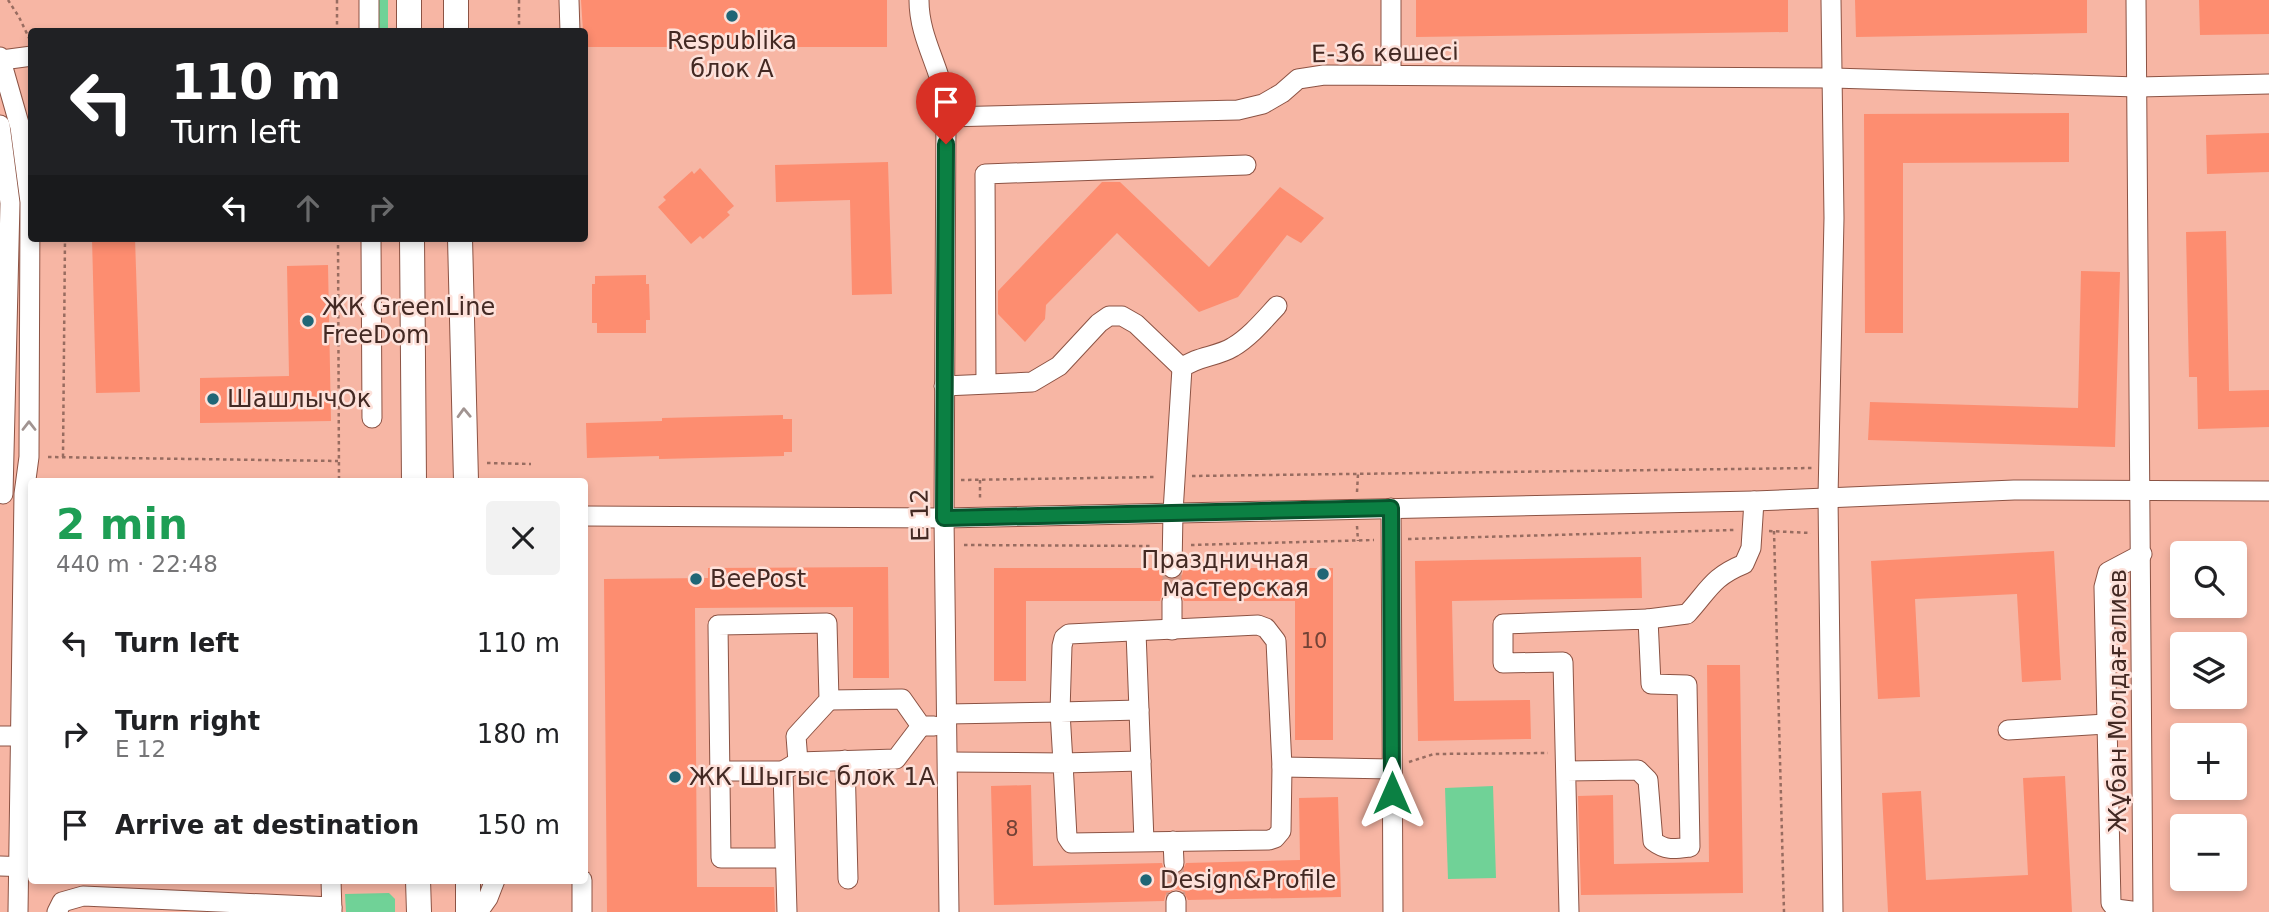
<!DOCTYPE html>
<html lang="en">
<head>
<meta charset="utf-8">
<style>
	:root { --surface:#fff; --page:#f2f2f2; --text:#202124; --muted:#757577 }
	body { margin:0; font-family:"DejaVu Sans",sans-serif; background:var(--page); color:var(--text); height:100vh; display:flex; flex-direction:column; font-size:26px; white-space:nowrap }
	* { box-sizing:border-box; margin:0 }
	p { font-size:23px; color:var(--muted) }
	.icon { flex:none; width:38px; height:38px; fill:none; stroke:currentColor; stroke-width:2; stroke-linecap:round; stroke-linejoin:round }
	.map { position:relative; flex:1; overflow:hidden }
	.side { position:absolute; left:28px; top:478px; width:560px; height:406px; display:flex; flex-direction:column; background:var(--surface); border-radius:7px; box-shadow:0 4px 10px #0003 }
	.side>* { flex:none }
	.hud { position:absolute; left:28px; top:28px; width:560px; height:214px; border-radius:7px; box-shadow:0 4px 10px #0003; background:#202124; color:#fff; overflow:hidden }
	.tools { position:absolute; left:2170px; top:541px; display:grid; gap:14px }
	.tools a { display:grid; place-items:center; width:77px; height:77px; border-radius:7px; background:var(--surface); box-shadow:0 4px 10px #0003; font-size:35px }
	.pin { position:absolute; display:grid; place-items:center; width:60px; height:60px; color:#fff; margin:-72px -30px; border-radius:50% 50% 50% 0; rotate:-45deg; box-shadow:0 0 7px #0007 }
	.pin .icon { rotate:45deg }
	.me { position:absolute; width:77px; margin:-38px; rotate:0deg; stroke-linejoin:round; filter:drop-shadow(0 0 5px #0008) }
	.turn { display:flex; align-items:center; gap:24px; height:147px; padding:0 28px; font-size:32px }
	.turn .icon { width:91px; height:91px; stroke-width:2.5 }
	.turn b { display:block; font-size:49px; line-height:60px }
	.lanes { display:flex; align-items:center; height:66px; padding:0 28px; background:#0003; justify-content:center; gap:35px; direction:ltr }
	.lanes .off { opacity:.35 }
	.round { display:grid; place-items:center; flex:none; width:74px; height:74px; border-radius:7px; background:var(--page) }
	.head { display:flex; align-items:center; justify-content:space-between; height:119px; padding:0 28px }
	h1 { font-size:42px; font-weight:700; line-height:52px; color:#1e9e55 }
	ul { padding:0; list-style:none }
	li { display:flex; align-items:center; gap:21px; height:91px; padding:0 28px }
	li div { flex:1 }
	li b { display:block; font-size:26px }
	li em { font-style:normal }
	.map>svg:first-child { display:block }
	.green { fill:#70d297 }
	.building { fill:#fd8d70 }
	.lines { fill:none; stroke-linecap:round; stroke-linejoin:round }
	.minor-tunnel { stroke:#d39a8a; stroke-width:19; stroke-dasharray:19 10; stroke-linecap:butt }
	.minor-casing { stroke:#8c5344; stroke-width:21 }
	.major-casing { stroke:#8c5344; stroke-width:26 }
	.path { stroke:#986c60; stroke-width:2.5; stroke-dasharray:3.5 3.5; stroke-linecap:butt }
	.minor { stroke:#fff; stroke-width:19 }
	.major { stroke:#fff; stroke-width:24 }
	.oneway { stroke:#a19491 }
	.route-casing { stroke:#07532c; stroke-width:18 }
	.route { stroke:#0b8043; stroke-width:12 }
	.poi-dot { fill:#206676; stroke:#fde1da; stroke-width:2.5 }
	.labels { text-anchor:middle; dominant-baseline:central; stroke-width:5; stroke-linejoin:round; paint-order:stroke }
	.number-label { font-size:21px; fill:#724236 }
	.poi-label { font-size:24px; fill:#432923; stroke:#fde1da; text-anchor:start }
	.street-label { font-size:24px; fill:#432923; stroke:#fde1da }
</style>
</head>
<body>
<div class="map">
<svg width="2269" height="912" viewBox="0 0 2269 912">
	<rect width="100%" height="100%" fill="#f7b6a4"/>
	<g class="green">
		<rect x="375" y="0" width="13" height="31"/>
		<path d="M1493 786 1496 878 1448 879 1445 788Z"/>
		<path d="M389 893 395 899V912H346L345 894Z"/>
	</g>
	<g class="building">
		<path d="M581 0H887V47H584Z"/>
		<path d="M1416 0H1788V32L1416 37Z"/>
		<path d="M1855 0H2087V33L1856 37Z"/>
		<path d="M2199 0H2269V34L2200 35Z"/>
		<path d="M2069 113V162L1903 163V333H1865L1864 114Z"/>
		<path d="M2269 133V172L2207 174 2206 135Z"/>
		<path d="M888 162 892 294 852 295 850 200 776 202 775 165Z"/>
		<path d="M700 168 734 206 727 212 730 215 703 239 700 236 691 244 658 207 666 200 663 197 692 171 694 174Z"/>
		<path d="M1102 182H1120L1209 267 1280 187 1324 218 1301 243 1287 235 1238 297 1199 312 1117 233 1046 305 1045 319 1025 342 998 314V291Z"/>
		<path d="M2226 231 2229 391 2269 390V427L2198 429 2197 377H2189L2186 232Z"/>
		<path d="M92 238H135L140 392 96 393Z"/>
		<path d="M328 265 331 421 200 423V378L289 376 287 266Z"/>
		<path d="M2081 271 2120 272 2115 447 1868 440 1870 402 2078 408Z"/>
		<path d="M646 275V284H649L650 320H646V333H597V323H592V284H595V276Z"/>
		<path d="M783 415V419H792V452H784V456L659 459V456L587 458 586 423 662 421V418Z"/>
		<path d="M2054 551 2061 680 2022 682 2017 594 1915 599 1920 697 1878 699 1871 561Z"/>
		<path d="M1641 557 1642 598 1452 601 1454 701 1530 700 1531 739 1418 741 1415 561Z"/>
		<path d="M888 567 889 678H853V607L695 608 697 887H774L775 912H607L604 579 708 578V568Z"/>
		<path d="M994 568H1160L1165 578 1172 580 1182 575 1184 568H1333V740H1295V601H1184L1179 591 1171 589 1162 594 1160 601H1026V681H994Z"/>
		<path d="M1707 665H1740L1743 893 1581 895 1578 796 1613 795 1614 864 1709 862Z"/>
		<path d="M2065 776 2072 912H1888L1882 793 1921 791 1926 880 2028 875 2023 778Z"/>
		<path d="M1031 785 1033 866 1162 863 1164 870 1174 875 1181 873 1186 863 1300 860 1299 798 1338 797 1341 897 1188 900 1183 891 1175 889 1166 894 1164 901 994 905 991 786Z"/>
	</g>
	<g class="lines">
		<g class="minor-tunnel">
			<path d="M1172 568V601"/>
			<path d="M1174 863 1176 901"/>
		</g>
		<g class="minor-casing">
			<g id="minor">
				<path d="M369 0V32"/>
				<path d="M569 0 570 32"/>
				<path d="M919 0C919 35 937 62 944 94 945 101 945 109 946 117L944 518 949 912"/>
				<path d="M1391 0V75"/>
				<path d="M1831 0 1834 218 1828 497 1833 912"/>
				<path d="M2136 0 2143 912"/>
				<path d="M0 57 20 127 30 202 29 457 24 494 18 912"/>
				<path d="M2 60 32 56"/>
				<path d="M946 117 1238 110 1263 104 1282 93 1298 79 1324 75 1833 78 2138 87 2269 84"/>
				<path d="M0 125 10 203 3 494"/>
				<path d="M371 238 372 418"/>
				<path d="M986 383 985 174 1246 165"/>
				<path d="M944 386 1032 382 1059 366 1099 323 1109 316H1122L1136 324 1182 368"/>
				<path d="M1391 508 1393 912"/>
				<path d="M584 516 944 518 1754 501 2014 490 2269 491"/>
				<path d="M1172 568 1173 512 1182 368C1197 356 1217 357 1233 347 1250 337 1264 320 1277 306"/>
				<path d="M1648 619 1687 614C1709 590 1712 577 1744 564L1751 548 1754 501"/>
				<path d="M1172 630V601"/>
				<path d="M1136 632 1144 841"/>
				<path d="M829 700 902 699 921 726H934"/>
				<path d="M1139 710 1060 712 1063 763 1141 761"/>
				<path d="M947 714 1060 712 1062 646 1064 638 1069 634 1258 625 1266 628 1276 641 1282 767 1281 831 1275 838 1269 840 1071 843 1067 837 1063 763 948 762"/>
				<path d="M2008 730 2106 724"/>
				<path d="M0 736H20"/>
				<path d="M845 760 848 879"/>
				<path d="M798 762 896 759 921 726"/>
				<path d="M1282 767 1392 769"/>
				<path d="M720 771H783"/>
				<path d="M1566 771 1638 770 1648 780 1653 841C1666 851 1675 849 1690 847L1687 685 1651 684 1648 619 1503 624V663L1563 662 1569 912"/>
				<path d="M1173 841 1174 863"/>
				<path d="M784 858H721L718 625 827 623 829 700 796 736 798 762 783 771 787 912"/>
				<path d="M0 866 30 867"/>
				<path d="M331 880 332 912"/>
				<path d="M582 880V912"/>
				<path d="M1176 901V912"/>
				<path d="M57 912 62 902 83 896 332 907"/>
				<path d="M478 912 488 898 495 880"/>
				<path d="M2139 912 2116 909 2111 903 2104 587 2108 572 2142 554"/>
			</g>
		</g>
		<g class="major-casing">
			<g id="major">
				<path d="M409 0V32"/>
				<path d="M456 0V32"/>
				<path d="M412 238 414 481"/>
				<path d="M460 238 466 481"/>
				<path d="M418 880 419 912"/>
				<path d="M468 880V912"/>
			</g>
		</g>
		<g class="path">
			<path d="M8 0 19 17 30 40"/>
			<path d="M337 0V32"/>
			<path d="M519 0V32"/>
			<path d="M338 238 339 481"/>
			<path d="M48 457 338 461"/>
			<path d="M63 457 65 238"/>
			<path d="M487 463 531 464"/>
			<path d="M1192 476 1812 468"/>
			<path d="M961 480 1157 477"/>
			<path d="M980 480V500"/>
			<path d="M1357 492 1358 474"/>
			<path d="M1357 526 1358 541"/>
			<path d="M1769 531 1811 533"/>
			<path d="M1774 531 1784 912"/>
			<path d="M1408 539 1734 530"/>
			<path d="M964 545 1153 546"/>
			<path d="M1191 545 1374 540"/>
			<path d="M1409 762 1434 754 1548 753"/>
		</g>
		<use href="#minor" class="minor"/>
		<use href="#major" class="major"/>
	</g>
	<defs><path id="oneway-chevron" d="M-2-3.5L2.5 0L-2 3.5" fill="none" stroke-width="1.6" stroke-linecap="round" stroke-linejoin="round" transform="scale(1.75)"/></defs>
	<g class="oneway">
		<use href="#oneway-chevron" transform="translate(464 413) rotate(-92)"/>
		<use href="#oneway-chevron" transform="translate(29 426) rotate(-90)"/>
	</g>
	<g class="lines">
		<g class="route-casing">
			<path id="route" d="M946 144 944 518 1391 508 1392 793"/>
		</g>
		<use href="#route" class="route"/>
	</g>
	<g class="poi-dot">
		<circle cx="732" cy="16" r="7"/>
		<circle cx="308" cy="321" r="7"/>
		<circle cx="213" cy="399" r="7"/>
		<circle cx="1323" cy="574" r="7"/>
		<circle cx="696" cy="579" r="7"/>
		<circle cx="675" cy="777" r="7"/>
		<circle cx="1146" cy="880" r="7"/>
	</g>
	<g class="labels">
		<g class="number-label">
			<text x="1314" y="641">10</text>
			<text x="1012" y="829">8</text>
		</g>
		<g class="poi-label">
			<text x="732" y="41" text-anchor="middle">Respublika<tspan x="732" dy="28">блок А</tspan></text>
			<text x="322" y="307">ЖК GreenLine<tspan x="322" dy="28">FreeDom</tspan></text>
			<text x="227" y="399">ШашлычОк</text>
			<text x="1309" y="560" text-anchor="end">Праздничная<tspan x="1309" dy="28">мастерская</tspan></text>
			<text x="710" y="579">BeePost</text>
			<text x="689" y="777">ЖК Шыгыс блок 1А</text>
			<text x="1160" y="880">Design&amp;Profile</text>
		</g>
		<g class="street-label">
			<text transform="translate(1385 53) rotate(-1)">Е-36 көшесі</text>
			<text transform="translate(920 515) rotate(-91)">E 12</text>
			<text transform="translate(2118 701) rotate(-90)">Жұбан Молдағалиев</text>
		</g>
	</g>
</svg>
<div class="tools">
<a><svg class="icon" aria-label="search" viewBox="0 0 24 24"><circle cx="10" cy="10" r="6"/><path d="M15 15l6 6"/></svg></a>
<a><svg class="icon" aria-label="layers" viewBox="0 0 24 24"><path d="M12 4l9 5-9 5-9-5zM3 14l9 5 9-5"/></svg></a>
<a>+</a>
<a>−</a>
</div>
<div class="pin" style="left:946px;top:144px;background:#d93025"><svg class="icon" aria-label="arrive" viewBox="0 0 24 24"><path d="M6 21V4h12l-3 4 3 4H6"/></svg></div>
<svg class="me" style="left:1392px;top:793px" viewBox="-20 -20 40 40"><path d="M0-17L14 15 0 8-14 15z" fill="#0b8043" stroke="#fff" stroke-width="4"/></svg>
<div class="hud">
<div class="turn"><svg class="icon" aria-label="left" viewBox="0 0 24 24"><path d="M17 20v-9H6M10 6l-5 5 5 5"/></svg><div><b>110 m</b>Turn left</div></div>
<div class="lanes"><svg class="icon" aria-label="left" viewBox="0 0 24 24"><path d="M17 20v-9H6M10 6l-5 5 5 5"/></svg><svg class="icon off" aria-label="ahead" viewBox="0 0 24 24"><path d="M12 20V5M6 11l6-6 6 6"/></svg><svg class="icon off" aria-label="right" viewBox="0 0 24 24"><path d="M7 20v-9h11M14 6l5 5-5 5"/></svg></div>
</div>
<section class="side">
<div class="head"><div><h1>2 min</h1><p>440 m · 22:48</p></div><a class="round"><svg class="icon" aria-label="close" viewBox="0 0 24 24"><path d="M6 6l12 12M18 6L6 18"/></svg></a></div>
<ul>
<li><svg class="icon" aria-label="left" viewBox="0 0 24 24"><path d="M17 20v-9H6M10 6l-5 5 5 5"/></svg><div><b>Turn left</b></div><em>110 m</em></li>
<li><svg class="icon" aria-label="right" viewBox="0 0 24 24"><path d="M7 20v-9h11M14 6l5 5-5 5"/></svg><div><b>Turn right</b><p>E 12</p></div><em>180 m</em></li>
<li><svg class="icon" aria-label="arrive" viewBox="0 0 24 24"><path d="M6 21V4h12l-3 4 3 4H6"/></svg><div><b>Arrive at destination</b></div><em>150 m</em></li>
</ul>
</section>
</div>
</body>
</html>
